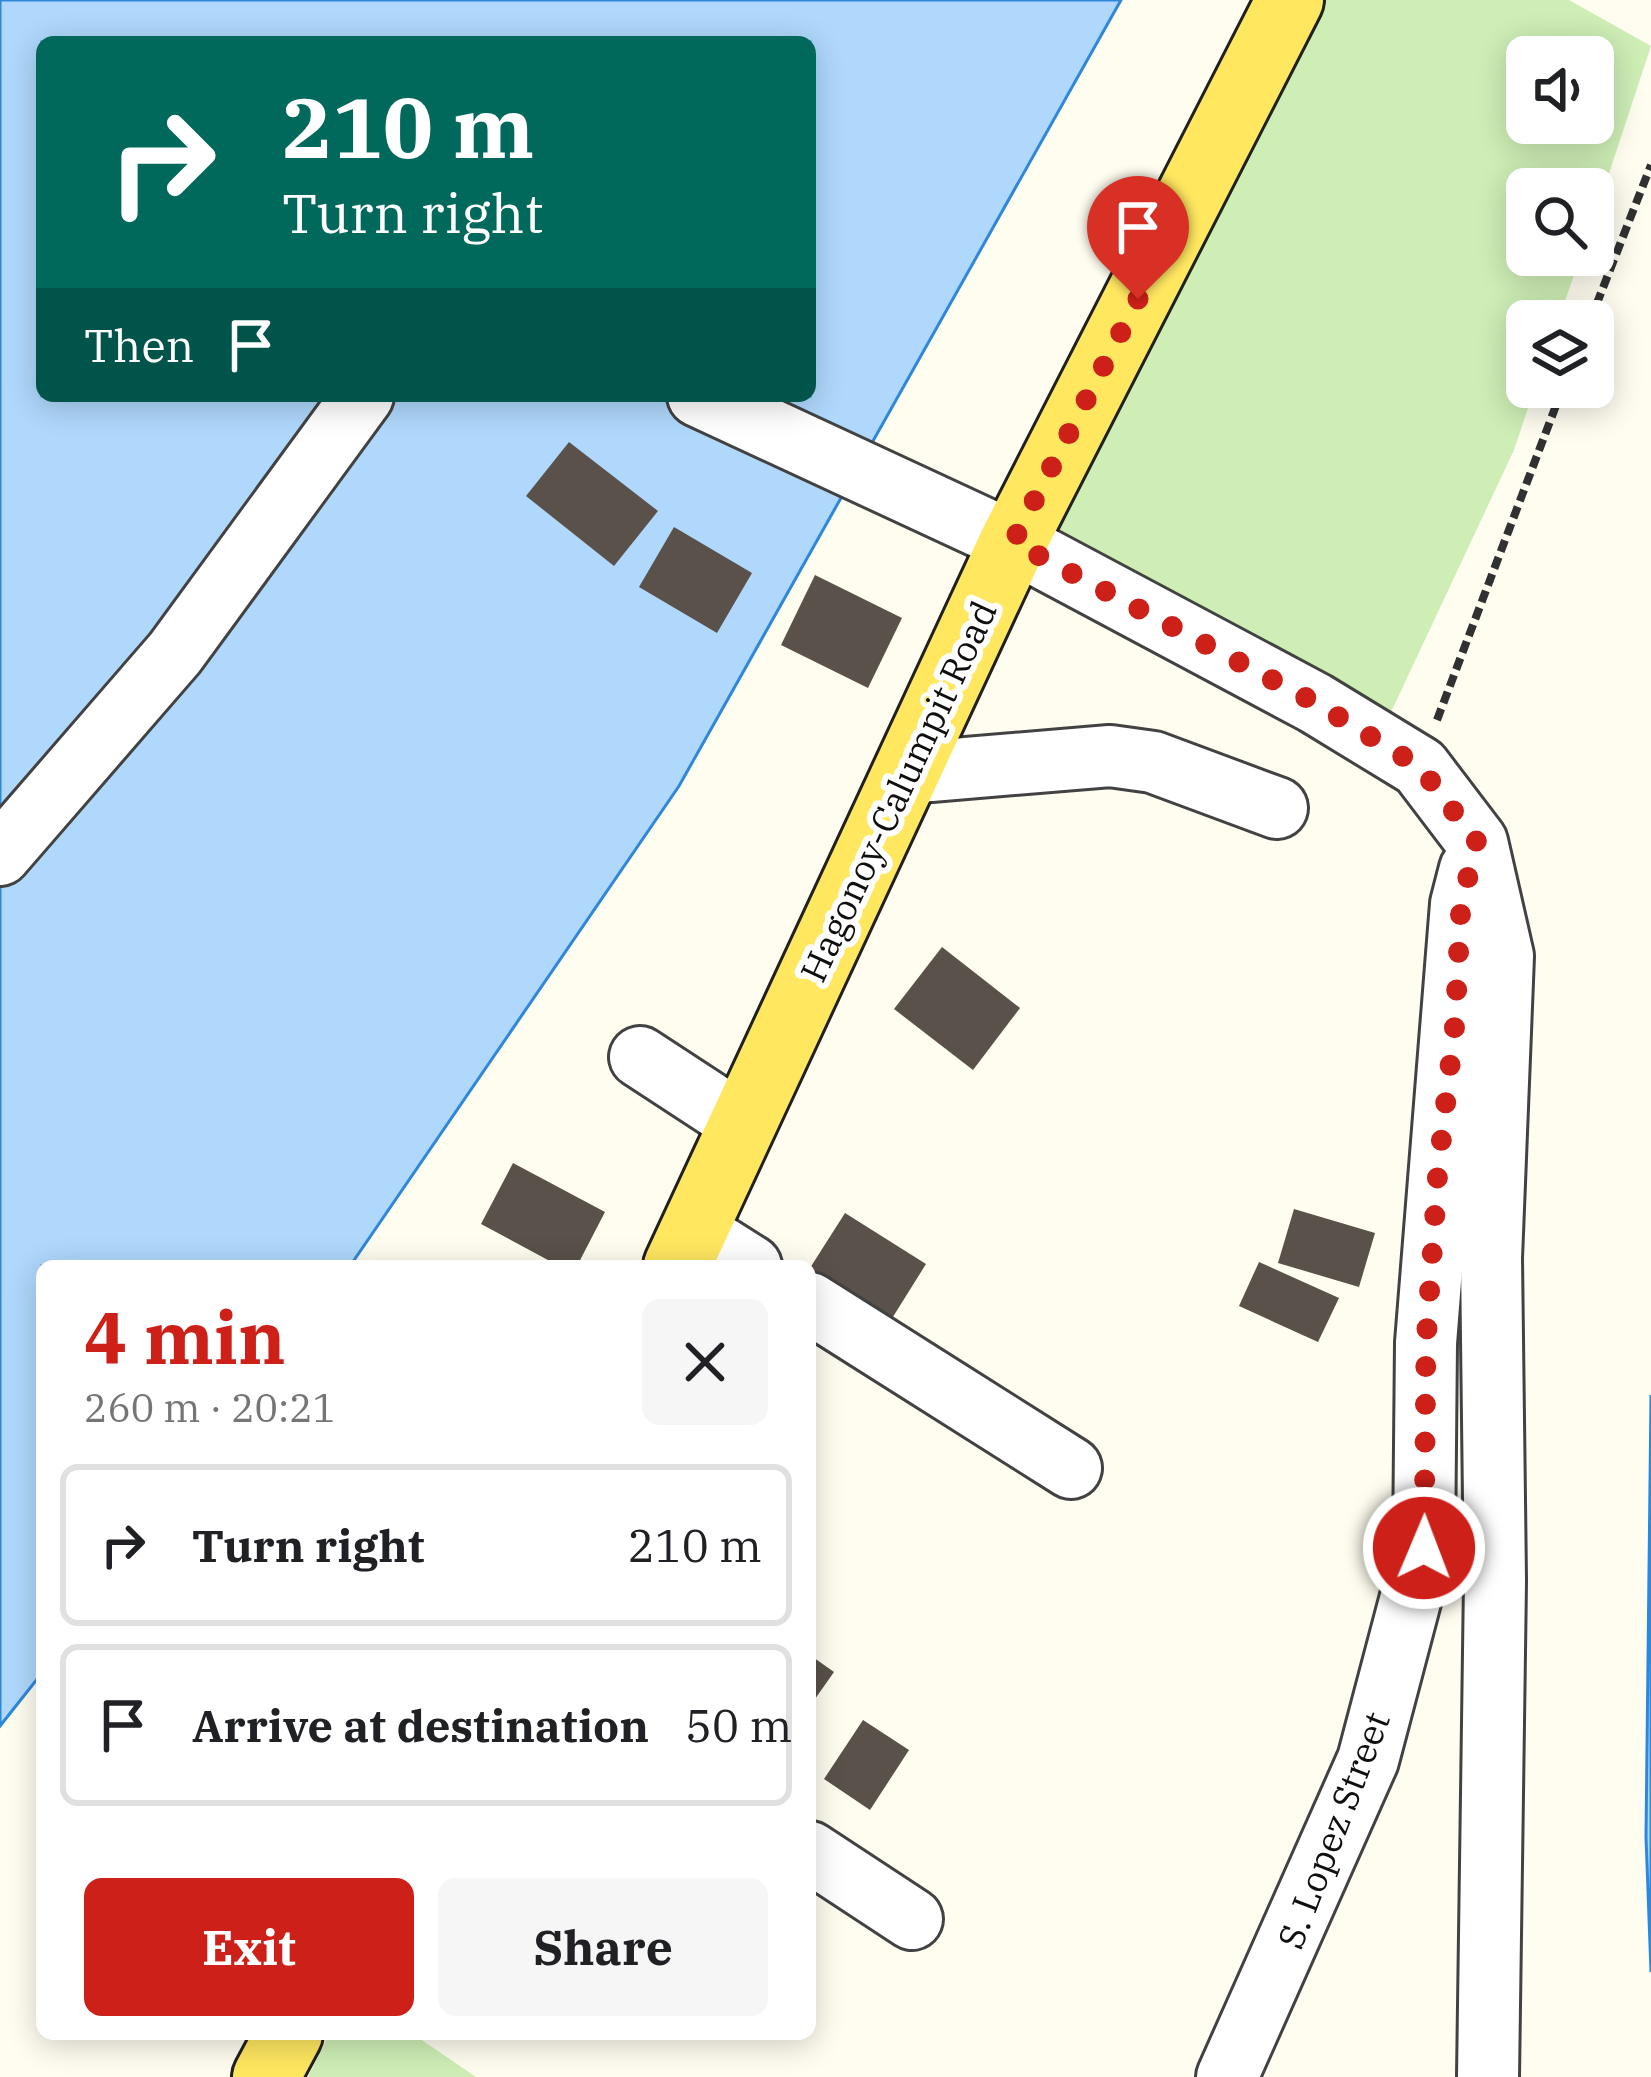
<!DOCTYPE html>
<html lang="en">
<head>
<meta charset="utf-8">
<style>
	:root { --surface:#fff; --page:#f6f6f6; --text:#202124; --muted:#757577; --line:#e0e0e0; --accent:#cd2018 }
	body { margin:0; font-family:"IBM Plex Serif",serif; background:var(--page); color:var(--text); height:100vh; display:flex; flex-direction:column; font-size:45px; white-space:nowrap }
	* { box-sizing:border-box; margin:0 }
	p { font-size:39px; color:var(--muted) }
	.icon { flex:none; width:66px; height:66px; fill:none; stroke:currentColor; stroke-width:2; stroke-linecap:round; stroke-linejoin:round }
	.map { position:relative; flex:1; overflow:hidden }
	.sheet { position:absolute; left:36px; top:1260px; width:780px; height:780px; display:flex; flex-direction:column; background:var(--surface); border-radius:18px; box-shadow:0 6px 30px #0003 }
	.sheet>* { flex:none }
	.banner { position:absolute; left:36px; top:36px; width:780px; height:366px; border-radius:18px; box-shadow:0 6px 30px #0003; background:#00695c; color:#fff; overflow:hidden }
	.fabs { position:absolute; left:1506px; top:36px; display:grid; gap:24px }
	.fabs a { display:grid; place-items:center; width:108px; height:108px; border-radius:18px; background:var(--surface); box-shadow:0 6px 30px #0003; font-size:60px }
	.pin { position:absolute; display:grid; place-items:center; width:102px; height:102px; color:#fff; margin:-123px -51px; border-radius:50% 50% 50% 0; rotate:-45deg; box-shadow:0 0 12px #0007 }
	.pin .icon { rotate:45deg }
	.me { position:absolute; width:132px; margin:-66px; rotate:1deg; stroke-linejoin:round; filter:drop-shadow(0 0 9px #0008) }
	.turn { display:flex; align-items:center; gap:42px; height:252px; padding:0 48px; font-size:54px }
	.turn .icon { width:156px; height:156px; stroke-width:2.5 }
	.turn b { display:block; font-size:84px; line-height:102px }
	.then { display:flex; align-items:center; height:114px; padding:0 48px; background:#0003; gap:24px; font-size:45px }
	.round { display:grid; place-items:center; flex:none; width:126px; height:126px; border-radius:18px; background:var(--page) }
	.overview { display:flex; align-items:center; justify-content:space-between; height:204px; padding:0 48px }
	h1 { font-size:72px; font-weight:800; line-height:90px; color:var(--accent) }
	.button { display:flex; gap:24px; margin-top:auto; padding:24px 48px }
	.button a { flex:1; height:138px; border-radius:18px; background:var(--accent); color:#fff; font-size:48px; font-weight:800; line-height:138px; text-align:center }
	.button a+a { background:var(--page); color:var(--text) }
	ul { padding:0; list-style:none }
	li { display:flex; align-items:center; gap:36px; height:162px; margin:0 24px 18px; padding:0 24px; border:6px solid var(--line); border-radius:18px }
	li div { flex:1 }
	li b { display:block; font-size:45px }
	li em { font-style:normal }
	.map>svg:first-child { display:block }
	.green { fill:#ceeeb5; fill-rule:evenodd }
	.water { fill:#afd8fc; stroke:#2f87da; stroke-width:3; fill-rule:evenodd }
	.building { fill:#59514a }
	.lines { fill:none; stroke-linecap:round; stroke-linejoin:round }
	.minor-casing { stroke:#424242; stroke-width:66 }
	.major-casing { stroke:#202020; stroke-width:72 }
	.path { stroke:#313131; stroke-width:8; stroke-dasharray:12 6; stroke-linecap:butt }
	.minor { stroke:#fff; stroke-width:60 }
	.major { stroke:#ffe760; stroke-width:66 }
	.route { stroke:#cd2018; stroke-width:21; stroke-dasharray:0 37.8 }
	.labels { text-anchor:middle; dominant-baseline:central; stroke-width:12; stroke-linejoin:round; paint-order:stroke }
	.street-label { font-size:36px; fill:#0f0f0f; stroke:#fff }
</style>
</head>
<body>
<div class="map">
<svg width="1651" height="2077" viewBox="0 0 1651 2077">
	<rect width="100%" height="100%" fill="#fffdf0"/>
	<g class="green">
		<path d="M1284 0H1569L1651 46 1593 222V189H1527V255H1581L1558 321H1527V387H1535L1514 450 1377 742 1022 550ZM1527 57H1593V123H1527Z"/>
		<path d="M329 2034H413L476 2077H308Z"/>
	</g>
	<g class="water">
		<path d="M0 0H1121L679 786 350 1266H42V1673L0 1726ZM42 42H810V396H42Z"/>
		<path d="M1651 1395V1972L1646 1837Z"/>
	</g>
	<g class="building">
		<path d="M569 442 658 511 614 566 526 496Z"/>
		<path d="M674 527 752 573 717 633 639 587Z"/>
		<path d="M815 575 902 618 868 688 781 645Z"/>
		<path d="M942 947 1020 1008 973 1070 894 1009Z"/>
		<path d="M513 1163 605 1212 577 1266H559L481 1224Z"/>
		<path d="M1294 1209 1375 1233 1359 1287 1278 1263Z"/>
		<path d="M845 1213 926 1264 886 1328 810 1280V1268Z"/>
		<path d="M1259 1262 1339 1298 1318 1342 1239 1306Z"/>
		<path d="M810 1655 834 1672 810 1706Z"/>
		<path d="M863 1720 909 1750 870 1810 824 1779Z"/>
	</g>
	<g class="lines">
		<g class="minor-casing">
			<g id="minor">
				<path d="M698 396 1013 542 1315 703 1420 767 1477 842 1503 956 1491 1258 1495 1581 1488 2077"/>
				<path d="M907 773 1110 756 1153 762 1277 808"/>
				<path d="M0 855 175 653 363 396"/>
				<path d="M640 1057 744 1125"/>
				<path d="M694 1230 751 1266"/>
				<path d="M810 1303 1071 1468"/>
				<path d="M810 1852 912 1919"/>
				<path d="M1227 2077 1368 1760 1424 1548 1426 1343 1461 904 1470 869"/>
			</g>
		</g>
		<g class="major-casing">
			<g id="major">
				<path d="M677 1266 1013 542 1290 0"/>
				<path d="M266 2077 289 2034"/>
			</g>
		</g>
		<g class="path">
			<path d="M1590 321 1651 165"/>
			<path d="M1437 720 1563 387"/>
		</g>
		<use href="#minor" class="minor"/>
		<use href="#major" class="major"/>
	</g>
	<g class="lines">
		<path class="route" d="M1138 299 1013 542 1316 703 1420 767 1477 842 1461 904 1455 1023 1438 1169 1426 1343 1424 1548"/>
	</g>
	<g class="labels">
		<g class="street-label">
			<text transform="translate(898 791) rotate(-65)">Hagonoy-Calumpit Road</text>
			<text transform="translate(1333 1830) rotate(-69)">S. Lopez Street</text>
		</g>
	</g>
</svg>
<div class="fabs">
<a><svg class="icon" aria-label="sound" viewBox="0 0 24 24"><path d="M4 9h4l5-4v14l-5-4H4zM17 9q2 3 0 6"/></svg></a>
<a><svg class="icon" aria-label="search" viewBox="0 0 24 24"><circle cx="10" cy="10" r="6"/><path d="M15 15l6 6"/></svg></a>
<a><svg class="icon" aria-label="layers" viewBox="0 0 24 24"><path d="M12 4l9 5-9 5-9-5zM3 14l9 5 9-5"/></svg></a>
</div>
<div class="pin" style="left:1138px;top:299px;background:#d93025"><svg class="icon" aria-label="arrive" viewBox="0 0 24 24"><path d="M6 21V4h12l-3 4 3 4H6"/></svg></div>
<svg class="me" style="left:1424px;top:1548px" viewBox="-20 -20 40 40"><circle r="17" fill="#cd2018" stroke="#fff" stroke-width="3"/><path d="M0-11L8 9 0 5-8 9z" fill="#fff"/></svg>
<div class="banner">
<div class="turn"><svg class="icon" aria-label="right" viewBox="0 0 24 24"><path d="M7 20v-9h11M14 6l5 5-5 5"/></svg><div><b>210 m</b>Turn right</div></div>
<div class="then">Then<svg class="icon" aria-label="arrive" viewBox="0 0 24 24"><path d="M6 21V4h12l-3 4 3 4H6"/></svg></div>
</div>
<section class="sheet">
<div class="overview"><div><h1>4 min</h1><p>260 m · 20:21</p></div><a class="round"><svg class="icon" aria-label="close" viewBox="0 0 24 24"><path d="M6 6l12 12M18 6L6 18"/></svg></a></div>
<ul>
<li><svg class="icon" aria-label="right" viewBox="0 0 24 24"><path d="M7 20v-9h11M14 6l5 5-5 5"/></svg><div><b>Turn right</b></div><em>210 m</em></li>
<li><svg class="icon" aria-label="arrive" viewBox="0 0 24 24"><path d="M6 21V4h12l-3 4 3 4H6"/></svg><div><b>Arrive at destination</b></div><em>50 m</em></li>
</ul>
<div class="button"><a>Exit</a><a>Share</a></div>
</section>
</div>
</body>
</html>
